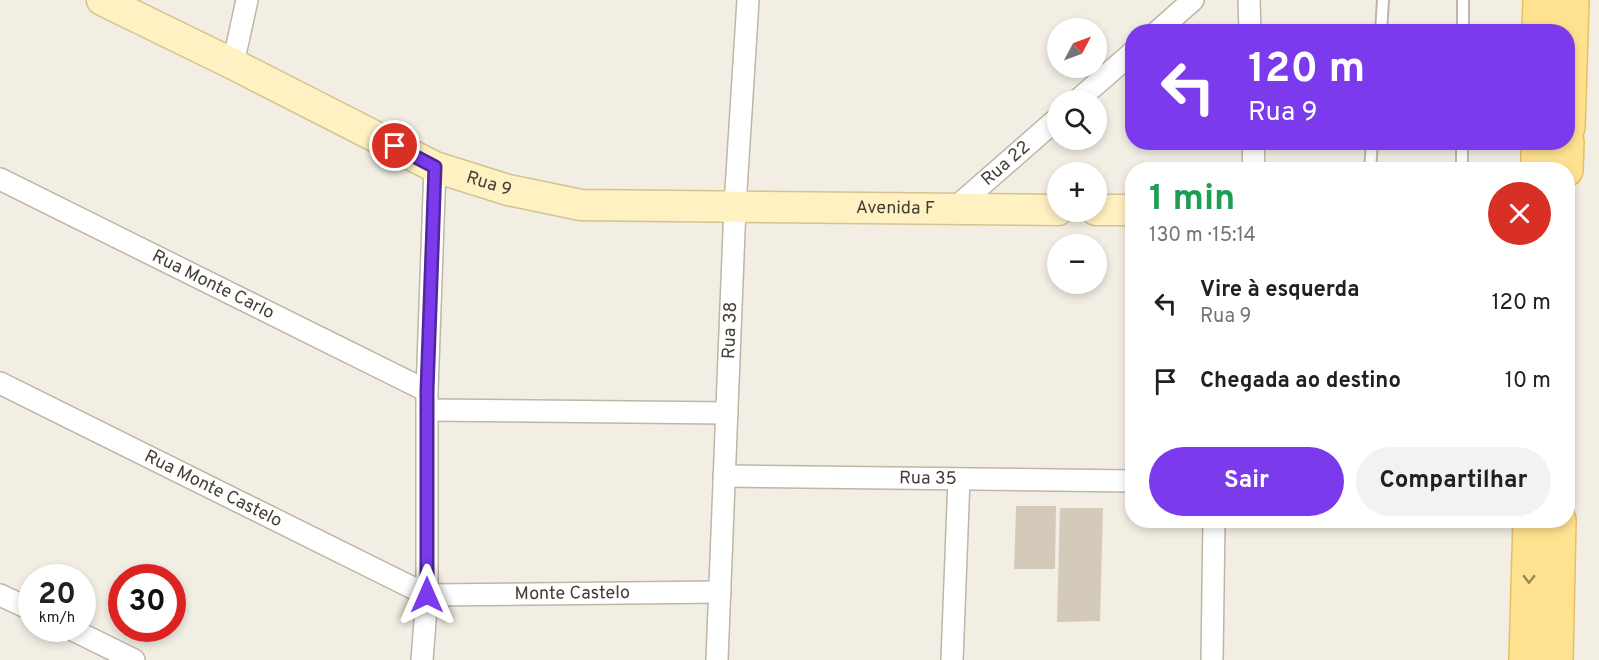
<!DOCTYPE html>
<html lang="pt">
<head>
<meta charset="utf-8">
<style>
	:root { --surface:#fff; --page:#f2f2f2; --text:#202124; --muted:#757577; --accent:#7c3aed }
	body { margin:0; font-family:Overpass,sans-serif; background:var(--page); color:var(--text); height:100vh; display:flex; flex-direction:column; font-size:22px; white-space:nowrap }
	* { box-sizing:border-box; margin:0 }
	p { font-size:20px; color:var(--muted) }
	.icon { flex:none; width:33px; height:33px; fill:none; stroke:currentColor; stroke-width:2; stroke-linecap:round; stroke-linejoin:round }
	.map { position:relative; flex:1; overflow:hidden }
	.panel { position:absolute; left:1125px; top:162px; width:450px; height:366px; display:flex; flex-direction:column; background:var(--surface); border-radius:24px; box-shadow:0 3px 9px #0003 }
	.panel>* { flex:none }
	.banner { position:absolute; left:1125px; top:24px; width:450px; height:126px; border-radius:24px; box-shadow:0 3px 9px #0003; background:#7c3aed; color:#fff; overflow:hidden }
	.needle { width:39px; rotate:49deg }
	.tools { position:absolute; left:1047px; top:18px; display:grid; gap:12px }
	.tools a { display:grid; place-items:center; width:60px; height:60px; border-radius:50%; background:var(--surface); box-shadow:0 3px 9px #0003; font-size:30px }
	.speed { position:absolute; left:18px; top:564px; display:flex; gap:12px; font-size:30px; font-weight:700; text-align:center }
	.speed>* { display:grid; place-content:center; width:78px; height:78px; border-radius:50%; background:var(--surface); box-shadow:0 3px 9px #0003; line-height:1 }
	.speed small { font-size:15px; font-weight:400 }
	.speed .limit { border:9px solid #d22; background:#fff; color:#111 }
	.pin { position:absolute; display:grid; place-items:center; width:51px; height:51px; color:#fff; margin:-26px; border:3px solid #fff; border-radius:50%; box-shadow:0 2px 6px #0007 }
	.me { position:absolute; width:66px; margin:-33px; rotate:0deg; stroke-linejoin:round; filter:drop-shadow(0 0 4px #0008) }
	.turn { display:flex; align-items:center; gap:21px; height:126px; padding:0 24px; font-size:27px }
	.turn .icon { width:78px; height:78px; stroke-width:2.5 }
	.turn b { display:block; font-size:42px; line-height:51px }
	.round { display:grid; place-items:center; flex:none; width:63px; height:63px; border-radius:32px; background:var(--page) }
	.headline { display:flex; align-items:center; justify-content:space-between; height:102px; padding:0 24px }
	h1 { font-size:36px; font-weight:700; line-height:45px; color:#1e9e55 }
	.button { display:flex; gap:12px; margin-top:auto; padding:12px 24px }
	.button a { flex:1; height:69px; border-radius:36px; background:var(--accent); color:#fff; font-size:24px; font-weight:700; line-height:69px; text-align:center }
	.button a+a { background:var(--page); color:var(--text) }
	ul { padding:0; list-style:none }
	li { display:flex; align-items:center; gap:18px; height:78px; padding:0 24px }
	li div { flex:1 }
	li b { display:block; font-size:22px }
	li em { font-style:normal }
	.map>svg:first-child { display:block }
	.building { fill:#d4cab9 }
	.lines { fill:none; stroke-linecap:round; stroke-linejoin:round }
	.lane-casing { stroke:#beb6a6; stroke-width:14 }
	.street-casing { stroke:#beb6a6; stroke-width:24 }
	.secondary-casing { stroke:#d4c392; stroke-width:33 }
	.primary-casing { stroke:#e5c05f; stroke-width:36 }
	.lane { stroke:#fff; stroke-width:10 }
	.street { stroke:#fff; stroke-width:21 }
	.secondary { stroke:#fff1c1; stroke-width:30 }
	.primary { stroke:#ffe290; stroke-width:33 }
	.oneway { stroke:#98885d }
	.route-casing { stroke:#51269a; stroke-width:15 }
	.route { stroke:#7c3aed; stroke-width:10 }
	.labels { text-anchor:middle; dominant-baseline:central; stroke-width:4.5; stroke-linejoin:round; paint-order:stroke }
	.street-label { font-size:18px; fill:#443e34; stroke:#fff }
</style>
</head>
<body>
<div class="map">
<svg width="1599" height="660" viewBox="0 0 1599 660">
	<rect width="100%" height="100%" fill="#f2eee4"/>
	<g class="building">
		<path d="M1016 506H1056L1055 569H1014Z"/>
		<path d="M1060 508H1103L1100 621 1057 622Z"/>
	</g>
	<g class="lines">
		<g class="lane-casing">
			<g id="lane">
				<path d="M1381 32 1383 0"/>
				<path d="M1463 32V0"/>
				<path d="M1370 170 1372 142"/>
				<path d="M1462 170V142"/>
			</g>
		</g>
		<g class="street-casing">
			<g id="street">
				<path d="M1249 0 1250 32"/>
				<path d="M1157 32 1193 0"/>
				<path d="M233 64 247 0"/>
				<path d="M1078 100 1132 53"/>
				<path d="M1253 142 1254 170"/>
				<path id="s1" d="M0 179 427 391"/>
				<path id="s2" d="M954 209 1058 118"/>
				<path id="s3" d="M0 383 427 595 720 592"/>
				<path d="M427 410 727 413"/>
				<path id="s4" d="M724 476 1132 481"/>
				<path d="M0 595 32 610"/>
				<path d="M69 628 134 660"/>
				<path d="M422 660 427 595V391L435 167"/>
				<path id="s5" d="M717 660 735 206 748 0"/>
				<path d="M952 660 959 479"/>
				<path d="M1212 660 1214 520"/>
			</g>
		</g>
		<g class="secondary-casing">
			<g id="secondary">
				<path id="s6" d="M102 0 233 64 435 167 508 190 581 205 1058 210"/>
				<path d="M1096 210H1132"/>
			</g>
		</g>
		<g class="primary-casing">
			<g id="primary">
				<path d="M1539 32 1540 0"/>
				<path d="M1568 127 1572 0"/>
				<path d="M1538 170V142"/>
				<path d="M1566 170 1567 142"/>
				<path d="M1526 660 1530 520"/>
				<path d="M1556 660 1559 520"/>
			</g>
		</g>
		<use href="#lane" class="lane"/>
		<use href="#street" class="street"/>
		<use href="#secondary" class="secondary"/>
		<use href="#primary" class="primary"/>
	</g>
	<defs><path id="oneway-chevron" d="M-2-3.5L2.5 0L-2 3.5" fill="none" stroke-width="1.6" stroke-linecap="round" stroke-linejoin="round" transform="scale(1.5)"/></defs>
	<use class="oneway" href="#oneway-chevron" transform="translate(1529 579) rotate(91)"/>
	<g class="lines">
		<g class="route-casing">
			<path id="route" d="M395 146 435 167 427 391V595"/>
		</g>
		<use href="#route" class="route"/>
	</g>
	<g class="labels">
		<g class="street-label">
			<text stroke="none"><textPath href="#s2" startOffset="69">Rua 22</textPath></text>
			<text stroke="none"><textPath href="#s6" startOffset="429">Rua 9</textPath></text>
			<text stroke="none"><textPath href="#s6" startOffset="838">Avenida F</textPath></text>
			<text stroke="none"><textPath href="#s1" startOffset="238">Rua Monte Carlo</textPath></text>
			<text stroke="none"><textPath href="#s5" startOffset="330">Rua 38</textPath></text>
			<text stroke="none"><textPath href="#s4" startOffset="204">Rua 35</textPath></text>
			<text stroke="none"><textPath href="#s3" startOffset="238">Rua Monte Castelo</textPath></text>
			<text stroke="none"><textPath href="#s3" startOffset="622">Monte Castelo</textPath></text>
		</g>
	</g>
</svg>
<div class="tools">
<a><svg class="needle" viewBox="-14 -14 28 28"><path d="M0-13l5 13h-10z" fill="#e53935"/><path d="M0 13l5-13h-10z" fill="#757577"/></svg></a>
<a><svg class="icon" aria-label="search" viewBox="0 0 24 24"><circle cx="10" cy="10" r="6"/><path d="M15 15l6 6"/></svg></a>
<a>+</a>
<a>−</a>
</div>
<div class="speed"><div>20<small>km/h</small></div><div class="limit">30</div></div>
<div class="pin" style="left:395px;top:146px;background:#d93025"><svg class="icon" aria-label="arrive" viewBox="0 0 24 24"><path d="M6 21V4h12l-3 4 3 4H6"/></svg></div>
<svg class="me" style="left:427px;top:595px" viewBox="-20 -20 40 40"><path d="M0-17L14 15 0 8-14 15z" fill="#7c3aed" stroke="#fff" stroke-width="4"/></svg>
<div class="banner">
<div class="turn"><svg class="icon" aria-label="left" viewBox="0 0 24 24"><path d="M17 20v-9H6M10 6l-5 5 5 5"/></svg><div><b>120 m</b>Rua 9</div></div>
</div>
<section class="panel">
<div class="headline"><div><h1>1 min</h1><p>130 m · 15:14</p></div><a class="round" style="background:#d93025;color:#fff"><svg class="icon" aria-label="close" viewBox="0 0 24 24"><path d="M6 6l12 12M18 6L6 18"/></svg></a></div>
<ul>
<li><svg class="icon" aria-label="left" viewBox="0 0 24 24"><path d="M17 20v-9H6M10 6l-5 5 5 5"/></svg><div><b>Vire à esquerda</b><p>Rua 9</p></div><em>120 m</em></li>
<li><svg class="icon" aria-label="arrive" viewBox="0 0 24 24"><path d="M6 21V4h12l-3 4 3 4H6"/></svg><div><b>Chegada ao destino</b></div><em>10 m</em></li>
</ul>
<div class="button"><a>Sair</a><a>Compartilhar</a></div>
</section>
</div>
</body>
</html>
